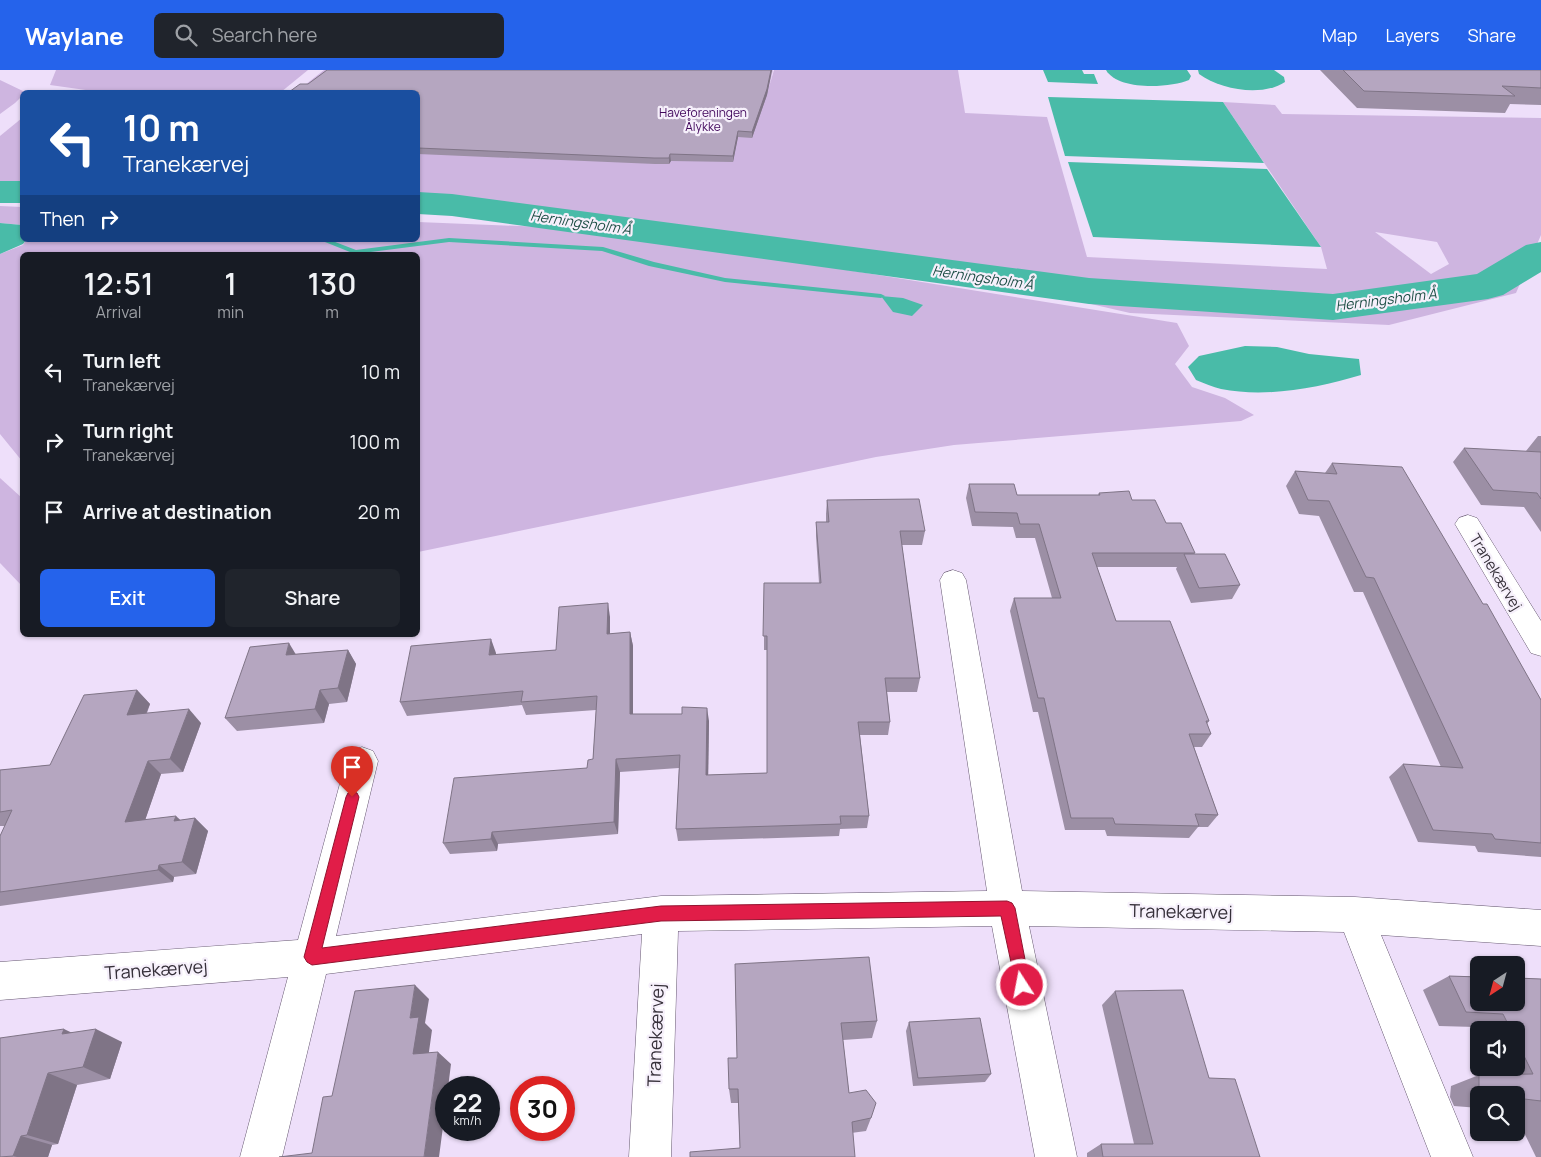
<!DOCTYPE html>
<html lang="en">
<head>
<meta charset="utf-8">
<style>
	:root { --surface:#171b24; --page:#20242c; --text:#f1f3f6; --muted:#9ea1a6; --accent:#2563eb }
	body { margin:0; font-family:Manrope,sans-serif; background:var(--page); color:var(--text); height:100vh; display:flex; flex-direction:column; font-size:19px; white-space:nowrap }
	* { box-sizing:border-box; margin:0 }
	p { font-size:16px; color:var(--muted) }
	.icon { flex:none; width:28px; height:28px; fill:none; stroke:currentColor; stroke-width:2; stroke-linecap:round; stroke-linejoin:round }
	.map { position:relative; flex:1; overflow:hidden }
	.details { position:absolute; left:20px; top:182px; width:400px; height:385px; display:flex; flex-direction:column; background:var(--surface); border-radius:8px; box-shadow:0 1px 4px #0004 }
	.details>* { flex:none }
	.guide { position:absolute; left:20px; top:20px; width:400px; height:152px; border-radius:8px; box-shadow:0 1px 4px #0004; background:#1a4fa0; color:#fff; overflow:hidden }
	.needle { width:32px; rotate:216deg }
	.controls { position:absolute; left:1470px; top:886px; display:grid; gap:10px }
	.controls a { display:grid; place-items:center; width:55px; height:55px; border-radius:8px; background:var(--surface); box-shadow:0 1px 4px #0004; font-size:25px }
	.speed { position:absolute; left:435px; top:1006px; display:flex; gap:10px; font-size:25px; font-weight:700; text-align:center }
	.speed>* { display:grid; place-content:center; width:65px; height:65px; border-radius:50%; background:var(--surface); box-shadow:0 1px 4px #0004; line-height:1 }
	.speed small { font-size:12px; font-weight:400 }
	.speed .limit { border:8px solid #d22; background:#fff; color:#111 }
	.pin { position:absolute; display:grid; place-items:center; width:42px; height:42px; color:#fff; margin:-51px -21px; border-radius:50% 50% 50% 0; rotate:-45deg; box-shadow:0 0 5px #0007 }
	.pin .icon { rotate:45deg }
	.me { position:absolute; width:55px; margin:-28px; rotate:349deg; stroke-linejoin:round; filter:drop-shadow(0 0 4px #0008) }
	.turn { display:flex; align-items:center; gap:18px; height:105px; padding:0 20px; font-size:22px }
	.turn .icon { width:65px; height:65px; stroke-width:2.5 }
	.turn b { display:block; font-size:35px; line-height:42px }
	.then { display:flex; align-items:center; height:48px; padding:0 20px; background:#0003; gap:10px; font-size:19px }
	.eta { display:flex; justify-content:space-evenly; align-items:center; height:85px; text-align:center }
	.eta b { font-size:30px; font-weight:600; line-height:35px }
	.button { display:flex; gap:10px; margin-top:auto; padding:10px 20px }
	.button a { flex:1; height:58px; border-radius:8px; background:var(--accent); color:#fff; font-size:20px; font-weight:600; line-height:58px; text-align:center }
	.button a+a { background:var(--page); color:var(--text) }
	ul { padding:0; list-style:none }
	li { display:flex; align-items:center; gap:15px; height:70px; padding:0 20px }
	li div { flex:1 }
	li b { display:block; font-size:19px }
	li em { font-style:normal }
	header { display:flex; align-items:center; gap:30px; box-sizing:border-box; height:70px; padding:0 25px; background:var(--accent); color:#fff }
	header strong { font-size:24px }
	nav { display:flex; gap:28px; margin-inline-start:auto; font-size:18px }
	.search { width:350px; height:45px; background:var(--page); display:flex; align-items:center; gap:12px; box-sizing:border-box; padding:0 18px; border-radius:8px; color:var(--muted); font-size:19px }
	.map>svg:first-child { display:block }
	.green { fill:#ceb5e0; fill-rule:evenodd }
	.water { fill:#49bba8 }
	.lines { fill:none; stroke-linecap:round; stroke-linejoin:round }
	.stream { fill:#49bba8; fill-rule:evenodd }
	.river { fill:#49bba8; fill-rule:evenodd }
	.minor-casing { stroke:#665970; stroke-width:1 }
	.minor { fill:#fff; fill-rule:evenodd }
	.wall { fill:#9c8fa5 }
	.shaded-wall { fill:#7f7486 }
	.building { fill:#b5a6c0; stroke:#7f7486 }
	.route { fill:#e11d48; stroke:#92132f }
	.labels { text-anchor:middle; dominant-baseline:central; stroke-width:4.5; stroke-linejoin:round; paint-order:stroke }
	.far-park-label { font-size:12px; fill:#40065b; stroke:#f6f0fb }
	.far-water-label { font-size:14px; font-style:italic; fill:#1d4e45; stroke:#f6f0fb }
	.street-label { font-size:15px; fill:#36303a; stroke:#f6f0fb }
	.near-street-label { font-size:18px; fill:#36303a; stroke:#f6f0fb }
</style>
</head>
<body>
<header>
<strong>Waylane</strong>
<div class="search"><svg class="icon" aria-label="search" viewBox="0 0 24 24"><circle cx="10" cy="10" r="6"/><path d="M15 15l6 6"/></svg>Search here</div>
<nav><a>Map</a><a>Layers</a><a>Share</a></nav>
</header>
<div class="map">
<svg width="1541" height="1087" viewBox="0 0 1541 1087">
	<rect width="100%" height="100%" fill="#eedffa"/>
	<g class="green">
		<path d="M56 0H308L281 22H100L50 15Z"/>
		<path d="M324 0H773L769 17 774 0H958L965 43 1047 47 1087 187 1327 199 1321 177 1223 32 1275 35 1282 44 1541 48V165L1516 223 1389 255 1130 243 851 179 556 140 418 130V22H296ZM1375 162 1437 172 1449 194 1431 204Z"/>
		<path d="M0 10 25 22H22V26L15 33 0 44Z"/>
		<path d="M22 48V112H0V66Z"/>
		<path d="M0 136 22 137V155L0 153Z"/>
		<path d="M418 152 592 159 1177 253 1189 276 1175 294 1192 317 1225 328 1254 345 1241 351 954 375 876 387 418 482V185H22V391L0 364V184L23 175 26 170H418Z"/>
		<path d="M0 408 22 428V516L0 493Z"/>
	</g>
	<g class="water">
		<path d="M1043 0H1082L1084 4H1094L1098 14 1048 12Z"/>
		<path d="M1106 0H1187L1191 6 1189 10C1170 18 1118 21 1106 0Z"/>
		<path d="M1198 0H1274L1284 7 1285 12C1262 27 1221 20 1199 4Z"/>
		<path d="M1048 27 1223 32 1264 93 1065 86Z"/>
		<path d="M1068 92 1267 99 1321 177 1093 167Z"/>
		<path d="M0 153 22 155V170H26L23 174 0 184Z"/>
		<path d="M881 226 903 228 923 235 912 246 893 242Z"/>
		<path d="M1245 276 1277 277 1309 284 1359 289 1361 305C1318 318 1266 328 1221 319 1213 317 1204 313 1196 310L1188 297 1199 286Z"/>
	</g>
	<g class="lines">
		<path class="stream" d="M449 168 603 177 654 192 725 208 881 224 885 226 881 228 725 212 649 196 602 181 449 172 355 184 320 170H330L356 180Z"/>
		<g class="river">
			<rect x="0" y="111" width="22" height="22"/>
			<path d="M418 122 452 124 1089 208 1333 224 1477 204 1526 175 1541 172V202L1503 225 1488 229 1333 250 1089 234 452 146 418 144Z"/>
		</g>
		<g class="minor-casing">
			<g id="minor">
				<path d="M1468 445 1477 448 1541 551V586L1531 583 1455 454 1459 448Z"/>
				<path d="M953 500 962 503 966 510 1022 821 1355 827 1541 840V876L1381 865 1473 1087H1431L1344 862 1029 856 1077 1087H1035L992 856 678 861 671 1087H629L642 864 326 904 282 1087H240L288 907 0 930V892L298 870 346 691 351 681 362 677 373 681 378 691 336 866 661 826 987 821 940 510 944 503Z"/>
			</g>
		</g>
		<use href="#minor" class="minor"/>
	</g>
	<g class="wall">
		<path d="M327 0H772L767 25 752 68 738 67 733 92 671 91 669 94H655L418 84V22L308 14Z"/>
		<path d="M1320 0H1541V35L1510 34 1505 43 1357 38Z"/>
		<path d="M1538 366H1541V462L1524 437 1481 435 1453 392 1464 378 1527 382 1526 381Z"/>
		<path d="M1332 393 1483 534 1541 630V787L1478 782 1475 776 1418 772 1389 707 1403 694 1441 697 1363 522H1354L1319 446 1299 444 1286 416 1295 401 1325 403Z"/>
		<path d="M969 414 1017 425H1098L1099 423 1132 430 1166 453 1195 483 1194 484 1240 515 1232 529 1191 533 1176 499 1177 497H1097L1116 551 1209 651 1207 654 1211 664 1202 677H1194L1218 745 1208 757H1198L1189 768 1107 766 1105 760H1065L1038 642H1033L1010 541 1014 528H1052L1035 468H1016L1013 457 972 456 966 428Z"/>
		<path d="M827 430 925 461 922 475H902L920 608 917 622H887L890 652 888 665H860L869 746 867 758 840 759 839 766 678 771 676 759 679 698 620 702 618 764 498 774 497 781 450 784 443 773 587 698 593 689 596 640 526 645 522 635 407 646 400 632 496 583V585L556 580 610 547V564L630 562 633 576V644L709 651 708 705 767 703V580H764V513H819L816 466V452H826V444Z"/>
		<path d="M348 580 356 594 347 632 329 634 324 653 237 661 225 648 296 584Z"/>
		<path d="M137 620 150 634 147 643 201 653 183 702 161 704 145 750H181L195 748 208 761 196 804 174 807 173 812 0 836V766L5 756H0V700L50 695Z"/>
		<path d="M735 894 877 951 872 968 843 970 849 1023 871 1048 866 1061 740 1078 738 1033H731L729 1019 737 988Z"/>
		<path d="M1449 906 1541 909V1087H1536L1516 1046V1025H1479V1038L1454 1036 1450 1027 1451 1016 1479 1005 1497 1004 1494 998H1516V960H1479V965L1475 957 1439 956 1423 920Z"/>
		<path d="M1115 921 1209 1008 1260 1087H1087V1083L1101 1074H1134L1102 935Z"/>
		<path d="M909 952 991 1004 985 1012 913 1016 906 961Z"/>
		<path d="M72 963 122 972 110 1009 77 1015 58 1074 52 1075 48 1087H0Z"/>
	</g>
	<g class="shaded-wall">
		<path d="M771 0H772L767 25 752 68V62Z"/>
		<path d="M738 61V67L733 92V86Z"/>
		<path d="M670 84 671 91 669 94V88Z"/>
		<path d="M608 533 610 547V578L607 564Z"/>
		<path d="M630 562 633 576V658L630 644Z"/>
		<path d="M491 569 496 583 494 599 489 585Z"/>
		<path d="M289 573 298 588 286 585Z"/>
		<path d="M348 580 356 594 347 632 338 618Z"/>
		<path d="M137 620 150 634 140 658 127 645Z"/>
		<path d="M320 620 329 634 324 653 315 639Z"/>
		<path d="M707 638 709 651 708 718 706 705Z"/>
		<path d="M189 639 201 653 183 702 170 689Z"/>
		<path d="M616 689 620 702 618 764 614 752Z"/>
		<path d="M148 691 161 704 140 765 125 752Z"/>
		<path d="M176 746 189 758 174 751Z"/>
		<path d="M195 748 208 761 196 804 182 792Z"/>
		<path d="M492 762 498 774 497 781 491 769Z"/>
		<path d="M159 795 174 807 173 812 158 800Z"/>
		<path d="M415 915 429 929 425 953 432 960 427 996 413 984 410 948Z"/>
		<path d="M64 959 91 972 96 959 122 972 110 1009 83 997 62 964Z"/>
		<path d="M438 982 451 994 448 1018H446V1034L439 1087H424Z"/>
		<path d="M48 1003 77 1015 58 1074 27 1065Z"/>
		<path d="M21 1066 52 1075 48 1087H17L13 1086Z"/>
	</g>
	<g class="building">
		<path d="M327 0H771L767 19 752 62 738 61 733 86 670 84 669 88H654L418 78V22H289L300 14H308Z"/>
		<path d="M1343 0H1541V18L1502 16 1515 26 1364 21Z"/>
		<path d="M1464 378 1541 382V429L1537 423 1493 420Z"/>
		<path d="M1332 393 1402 397 1483 534H1487L1541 630V773L1495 769 1492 764 1433 760 1403 694 1463 698 1374 508 1366 507 1329 431 1308 430 1295 401 1337 404Z"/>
		<path d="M969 414H1014L1017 425H1100L1099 423 1129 421 1132 430H1155L1166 453H1181L1195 483H1092L1116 551H1170L1209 651H1206L1211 664H1189L1218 745 1195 744 1199 756 1115 754 1113 748H1071L1044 628H1038L1014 528H1061L1039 454H1020L1017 443 975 442Z"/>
		<path d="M919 429 925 461H900L920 608H885L890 652H858L869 746H840L841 754 676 759 680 685 616 689 614 752 492 762 491 769 443 773 454 708 587 698 588 690 593 689 597 626 521 632 523 621 400 632 411 576 491 569 489 585 556 580 559 537 608 533 607 564 630 562V644H682V637L707 638 706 705 767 703V566H763L764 513H821L816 452H829L827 430Z"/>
		<path d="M1184 484H1225L1240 515 1199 518Z"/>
		<path d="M289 573 286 585 348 580 338 618 320 620 315 639 225 648 250 577Z"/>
		<path d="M137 620 127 645 189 639 170 689 148 691 125 752 176 746 174 751 195 748 182 792 159 795 158 800 0 822V766L12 740 0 742V700L50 695 84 625Z"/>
		<path d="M869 887 877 951 841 953 849 1023 866 1020 876 1033 871 1048 852 1052 855 1087H690V1082L740 1078 738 1019H729L728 988H737L735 894Z"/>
		<path d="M1449 906 1479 907V932H1516V908L1541 909V1031L1516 1028V1025H1483L1479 1016V1005L1533 1004 1516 970V960H1511L1503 944 1466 942Z"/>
		<path d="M415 915 410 948 419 947 413 984 438 982 424 1087H279L312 1083 323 1027 332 1026 355 921Z"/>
		<path d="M1183 920 1209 1008 1235 1009 1260 1087H1103L1101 1074H1153L1115 921Z"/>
		<path d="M980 948 991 1004 918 1008 909 952Z"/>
		<path d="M64 959 62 964 96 959 83 997 48 1003 27 1065 21 1066 13 1086 0 1087V968Z"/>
	</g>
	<path class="route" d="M352 721 357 723 359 727 322 878 661 836 1007 831 1012 833 1015 838 1030 915 1028 920 1022 923 1017 920 1001 846 661 851 312 895 307 892 304 887 346 727 348 723Z"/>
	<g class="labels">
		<g class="far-park-label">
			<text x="703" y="42">Haveforeningen<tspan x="703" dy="14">Ålykke</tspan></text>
		</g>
		<g class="far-water-label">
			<text transform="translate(581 152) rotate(8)">Herningsholm Å</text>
			<text transform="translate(983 207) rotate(8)">Herningsholm Å</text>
			<text transform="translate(1386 229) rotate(-7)">Herningsholm Å</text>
		</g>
		<g class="street-label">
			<text transform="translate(1496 502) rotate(59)">Tranekærvej</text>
		</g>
		<g class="near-street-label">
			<text transform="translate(1181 841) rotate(1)">Tranekærvej</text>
			<text transform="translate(156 899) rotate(-4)">Tranekærvej</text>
			<text transform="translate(655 965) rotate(-88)">Tranekærvej</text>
		</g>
	</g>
</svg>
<div class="controls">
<a><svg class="needle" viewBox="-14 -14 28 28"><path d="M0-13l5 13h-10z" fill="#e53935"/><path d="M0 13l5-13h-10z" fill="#9ea1a6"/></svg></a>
<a><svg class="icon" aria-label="sound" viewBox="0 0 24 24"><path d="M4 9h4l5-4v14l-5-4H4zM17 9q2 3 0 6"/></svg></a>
<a><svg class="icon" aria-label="search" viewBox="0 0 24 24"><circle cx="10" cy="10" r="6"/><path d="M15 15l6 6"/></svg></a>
</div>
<div class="speed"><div>22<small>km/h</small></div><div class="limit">30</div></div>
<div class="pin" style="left:352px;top:727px;background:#d93025"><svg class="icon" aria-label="arrive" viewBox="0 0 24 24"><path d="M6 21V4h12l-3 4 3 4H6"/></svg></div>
<svg class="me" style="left:1022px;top:915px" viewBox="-20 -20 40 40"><circle r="17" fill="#e11d48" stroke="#fff" stroke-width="3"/><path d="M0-11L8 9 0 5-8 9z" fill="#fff"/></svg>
<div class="guide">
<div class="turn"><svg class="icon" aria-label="left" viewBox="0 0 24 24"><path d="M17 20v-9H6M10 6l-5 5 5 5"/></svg><div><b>10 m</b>Tranekærvej</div></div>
<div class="then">Then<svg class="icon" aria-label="right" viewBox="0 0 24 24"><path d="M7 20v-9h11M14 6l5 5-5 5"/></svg></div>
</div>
<section class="details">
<div class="eta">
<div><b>12:51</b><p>Arrival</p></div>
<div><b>1</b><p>min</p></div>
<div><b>130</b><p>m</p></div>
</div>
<ul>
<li><svg class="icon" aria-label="left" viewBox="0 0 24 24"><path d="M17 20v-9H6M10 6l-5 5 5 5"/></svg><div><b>Turn left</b><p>Tranekærvej</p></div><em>10 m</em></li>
<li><svg class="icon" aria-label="right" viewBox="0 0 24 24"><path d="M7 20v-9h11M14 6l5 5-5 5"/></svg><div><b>Turn right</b><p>Tranekærvej</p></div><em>100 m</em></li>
<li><svg class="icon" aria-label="arrive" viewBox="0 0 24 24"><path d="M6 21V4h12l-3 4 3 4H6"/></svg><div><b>Arrive at destination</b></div><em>20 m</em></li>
</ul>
<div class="button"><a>Exit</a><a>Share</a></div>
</section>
</div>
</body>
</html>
